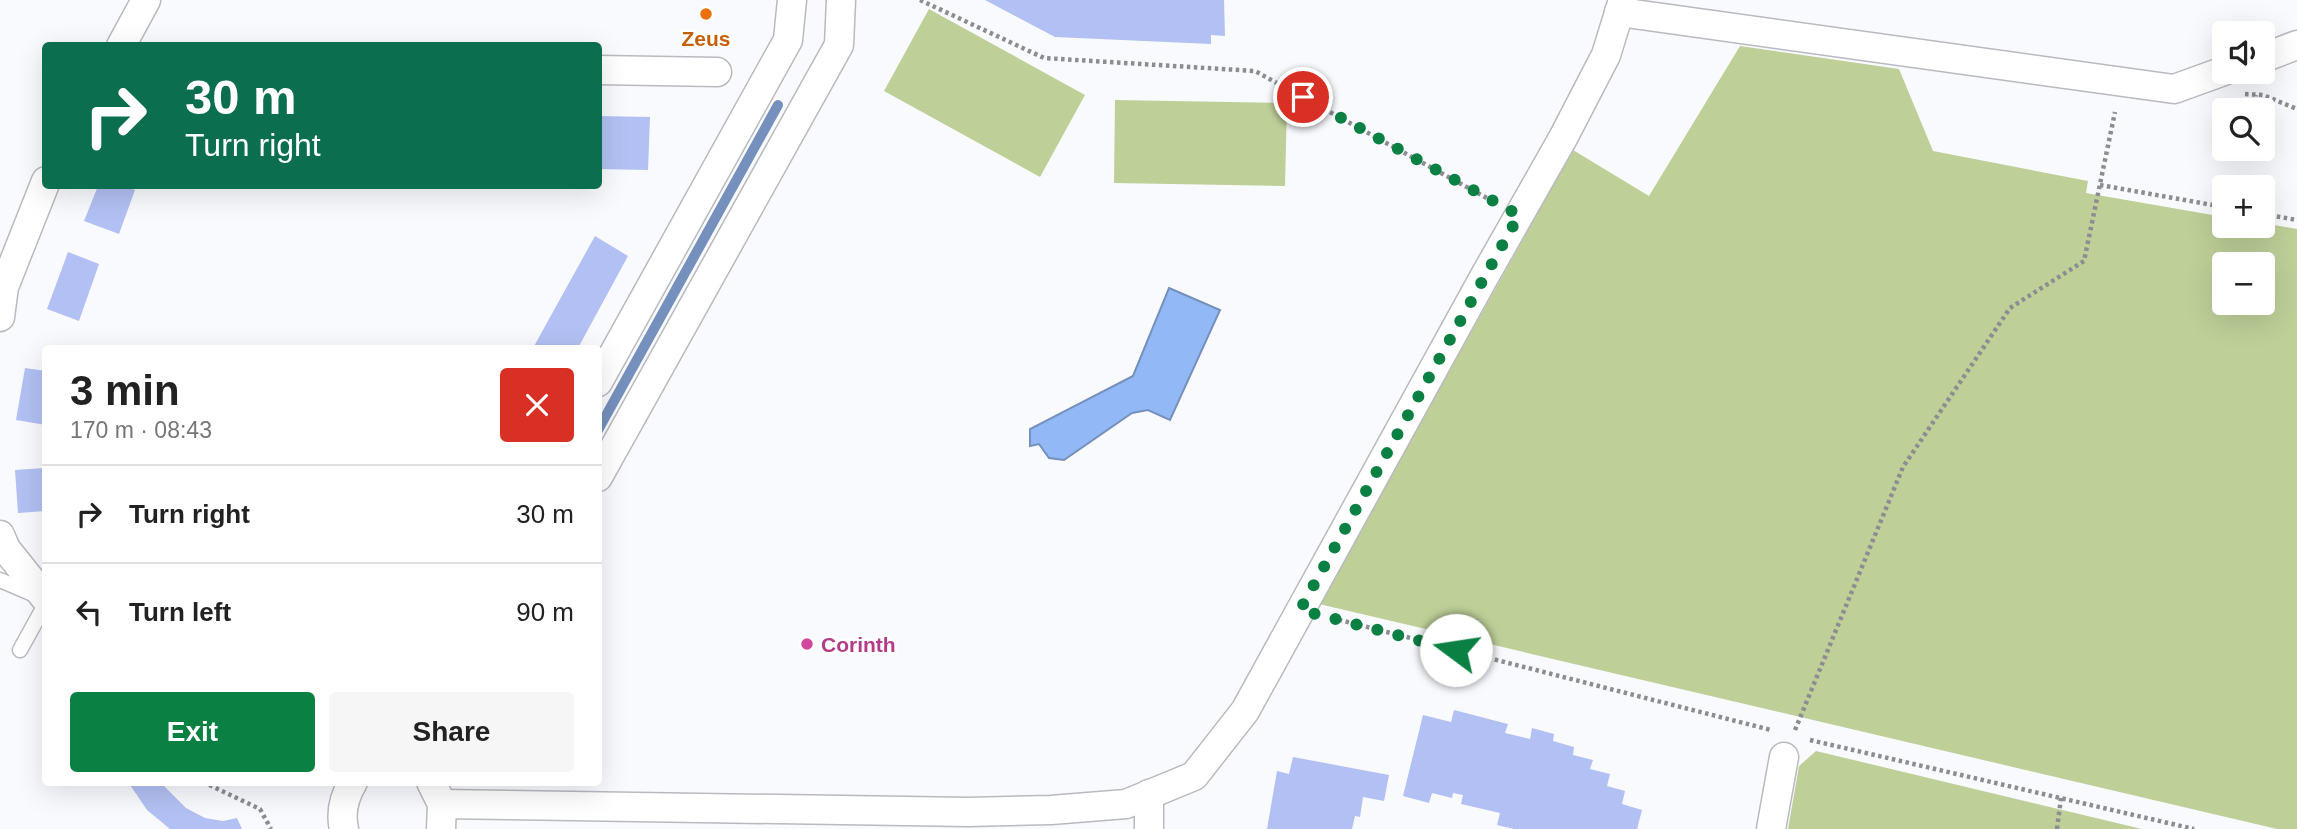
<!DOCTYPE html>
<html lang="en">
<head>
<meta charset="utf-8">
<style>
	:root { --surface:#fff; --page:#f6f6f6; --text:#222; --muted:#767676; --line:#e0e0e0; --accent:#0b8043 }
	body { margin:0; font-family:Helvetica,sans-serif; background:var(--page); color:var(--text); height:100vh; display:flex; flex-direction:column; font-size:26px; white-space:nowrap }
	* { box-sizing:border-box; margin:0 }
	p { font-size:23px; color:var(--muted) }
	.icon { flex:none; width:38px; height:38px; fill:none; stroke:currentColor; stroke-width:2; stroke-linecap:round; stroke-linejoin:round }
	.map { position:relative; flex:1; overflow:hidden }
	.side { position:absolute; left:42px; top:345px; width:560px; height:441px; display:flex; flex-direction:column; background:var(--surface); border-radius:7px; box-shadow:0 7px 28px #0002 }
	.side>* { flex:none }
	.top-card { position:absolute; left:42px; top:42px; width:560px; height:147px; border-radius:7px; box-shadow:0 7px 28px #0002; background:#0b6e4f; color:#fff; overflow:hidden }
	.tools { position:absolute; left:2212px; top:21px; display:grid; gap:14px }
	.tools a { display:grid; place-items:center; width:63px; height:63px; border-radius:7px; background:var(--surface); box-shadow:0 7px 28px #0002; font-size:35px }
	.pin { position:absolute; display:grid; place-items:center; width:60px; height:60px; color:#fff; margin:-30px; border:4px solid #fff; border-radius:50%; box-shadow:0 2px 7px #0007 }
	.me { position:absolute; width:77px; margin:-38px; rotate:284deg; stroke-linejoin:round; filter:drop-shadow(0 0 5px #0008) }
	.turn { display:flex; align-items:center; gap:24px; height:147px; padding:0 28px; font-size:32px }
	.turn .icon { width:91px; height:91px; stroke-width:2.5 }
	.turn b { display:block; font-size:49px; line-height:60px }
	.round { display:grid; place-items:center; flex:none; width:74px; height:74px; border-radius:7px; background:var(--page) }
	.overview { display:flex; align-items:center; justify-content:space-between; height:119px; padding:0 28px }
	h1 { font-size:42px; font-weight:600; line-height:52px }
	.primary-button { display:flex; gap:14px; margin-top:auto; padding:14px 28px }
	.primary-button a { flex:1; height:80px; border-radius:7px; background:var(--accent); color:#fff; font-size:28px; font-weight:600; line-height:80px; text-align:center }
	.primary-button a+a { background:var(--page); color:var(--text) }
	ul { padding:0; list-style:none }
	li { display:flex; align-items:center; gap:21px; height:98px; padding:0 28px; border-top:2px solid var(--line) }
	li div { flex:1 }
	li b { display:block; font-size:26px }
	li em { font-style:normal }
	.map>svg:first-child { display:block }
	.green { fill:#becf98; fill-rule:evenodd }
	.water { fill:#92b9f6; stroke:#7590bc; stroke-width:2 }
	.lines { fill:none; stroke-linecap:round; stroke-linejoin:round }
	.stream { stroke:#7590bc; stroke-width:10 }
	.building { fill:#b2c0f3 }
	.lane-casing { stroke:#b8bac0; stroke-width:17 }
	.street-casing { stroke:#b8bac0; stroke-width:31 }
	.path { stroke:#8c8d91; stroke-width:4.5; stroke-dasharray:3.5 3.5; stroke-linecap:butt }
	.lane { stroke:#fff; stroke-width:14 }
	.street { stroke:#fff; stroke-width:28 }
	.route { stroke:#0b8043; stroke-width:12; stroke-dasharray:0 21.6 }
	.food-dot { fill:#e8710a; stroke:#fff; stroke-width:2.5 }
	.hotel-dot { fill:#d1479c; stroke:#fff; stroke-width:2.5 }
	.labels { text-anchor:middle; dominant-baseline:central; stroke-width:5; stroke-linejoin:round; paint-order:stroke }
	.food-label { font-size:21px; font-weight:bold; fill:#c56008; stroke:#fff }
	.hotel-label { font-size:21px; font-weight:bold; fill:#b23c85; stroke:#fff; text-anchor:start }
</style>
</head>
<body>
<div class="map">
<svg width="2297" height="829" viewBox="0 0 2297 829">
	<rect width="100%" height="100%" fill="#f9fafe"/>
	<g class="green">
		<path d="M929 9 1085 95 1040 177 884 91Z"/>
		<path d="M1740 46 1899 69 1933 151 2088 181 2086 193 2224 217V226H2263V223L2297 229V829H2277L1319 604 1573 150 1649 196ZM2224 264H2263V303H2224Z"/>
		<path d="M1115 100 1287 103 1285 186 1114 183Z"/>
		<path d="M1816 751 2142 829H1788L1799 766Z"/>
	</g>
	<path class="water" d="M1169 288 1220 310 1170 420 1148 410 1132 413 1064 460 1049 458 1039 444 1030 446V429L1133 376Z"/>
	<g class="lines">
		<path class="stream" d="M598 430 778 105"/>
	</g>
	<g class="building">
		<path d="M985 0H1224L1225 36 1211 35V44L1055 37Z"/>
		<path d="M598 116 650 117 648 170 598 169Z"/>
		<path d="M98 186H123L135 190 119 234 84 221Z"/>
		<path d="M595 236 628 256 578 348H533Z"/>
		<path d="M68 252 99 264 79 321 47 309Z"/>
		<path d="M25 368 46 371V425L16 420Z"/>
		<path d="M44 468 46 511 18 513 15 470Z"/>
		<path d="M1454 710 1508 724 1505 733 1530 739 1532 728 1554 734 1553 741 1574 747 1573 755 1593 760 1590 769 1610 774 1607 786 1625 791 1622 804 1642 810 1637 829H1514L1497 825 1500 813 1461 804 1463 795 1453 793 1452 798 1432 793 1429 803 1403 796 1423 715 1451 722Z"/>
		<path d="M1293 757 1389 775 1384 801 1363 797 1360 817 1355 816 1352 829H1267L1277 771 1289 774Z"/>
		<path d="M128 782H160L186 808 205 818 223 821 237 818 242 829H170L147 810Z"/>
	</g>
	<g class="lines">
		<g class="lane-casing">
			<g id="lane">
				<path d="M0 580 35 595"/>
				<path d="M20 650 46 603"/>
			</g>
		</g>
		<g class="street-casing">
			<g id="street">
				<path d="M1619 12 2174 89 2224 71"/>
				<path d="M121 46 146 0"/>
				<path d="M2263 58 2297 45"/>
				<path d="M598 70 717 72"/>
				<path d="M0 317 4 287 46 181"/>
				<path d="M598 382 788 40 792 0"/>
				<path d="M598 477 839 45 841 0"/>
				<path d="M0 535 6 549 46 599"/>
				<path d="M431 782 442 804 441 829"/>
				<path d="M442 804 969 812 1051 810 1126 804 1194 776 1245 711 1483 279 1563 138 1606 55 1623 0"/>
				<path d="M344 829C340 812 344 797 353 782"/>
				<path d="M1149 829V794"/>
				<path d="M1771 829 1784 757"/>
			</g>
		</g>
		<g class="path">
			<path d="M920 0 1044 58 1255 71 1494 202"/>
			<path d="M2245 94 2263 95 2297 109"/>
			<path d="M2253 110 2256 95"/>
			<path d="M2100 185 2224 207"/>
			<path d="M2241 185V187"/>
			<path d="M2263 214 2297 220"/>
			<path d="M1332 618 1771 730"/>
			<path d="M1795 730 1903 467 2010 308 2084 261 2115 112"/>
			<path d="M1810 740 2194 829"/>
			<path d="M203 782 260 809 271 829"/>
			<path d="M2057 829 2061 798"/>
		</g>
		<use href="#lane" class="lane"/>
		<use href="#street" class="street"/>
	</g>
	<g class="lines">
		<path class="route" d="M1303 97 1519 215 1300 610 1456 650"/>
	</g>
	<circle class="food-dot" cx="706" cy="14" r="7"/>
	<circle class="hotel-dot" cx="807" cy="644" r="7"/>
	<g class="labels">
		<g class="food-label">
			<text x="706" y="38">Zeus</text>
		</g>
		<g class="hotel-label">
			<text x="821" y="644">Corinth</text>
		</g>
	</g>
</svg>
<div class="tools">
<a><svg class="icon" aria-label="sound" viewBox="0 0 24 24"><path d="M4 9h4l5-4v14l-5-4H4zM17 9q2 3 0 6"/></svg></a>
<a><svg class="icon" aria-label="search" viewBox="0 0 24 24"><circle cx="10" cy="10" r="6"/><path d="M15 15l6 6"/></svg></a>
<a>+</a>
<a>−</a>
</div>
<div class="pin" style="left:1303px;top:97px;background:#d93025"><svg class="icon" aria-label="arrive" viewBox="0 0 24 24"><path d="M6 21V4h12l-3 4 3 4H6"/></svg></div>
<svg class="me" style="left:1456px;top:650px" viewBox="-20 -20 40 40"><circle r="19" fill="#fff"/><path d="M0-13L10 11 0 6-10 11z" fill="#0b8043"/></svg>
<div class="top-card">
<div class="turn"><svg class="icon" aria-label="right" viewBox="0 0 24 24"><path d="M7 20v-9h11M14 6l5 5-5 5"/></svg><div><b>30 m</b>Turn right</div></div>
</div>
<section class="side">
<div class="overview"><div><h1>3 min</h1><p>170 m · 08:43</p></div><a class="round" style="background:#d93025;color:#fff"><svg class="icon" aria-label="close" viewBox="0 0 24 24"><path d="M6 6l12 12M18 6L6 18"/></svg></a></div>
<ul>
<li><svg class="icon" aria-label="right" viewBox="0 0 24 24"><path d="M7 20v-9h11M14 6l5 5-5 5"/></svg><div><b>Turn right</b></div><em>30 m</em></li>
<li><svg class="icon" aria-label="left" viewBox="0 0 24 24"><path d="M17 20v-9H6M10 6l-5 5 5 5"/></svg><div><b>Turn left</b></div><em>90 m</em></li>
</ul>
<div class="primary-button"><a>Exit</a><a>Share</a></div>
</section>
</div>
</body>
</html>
